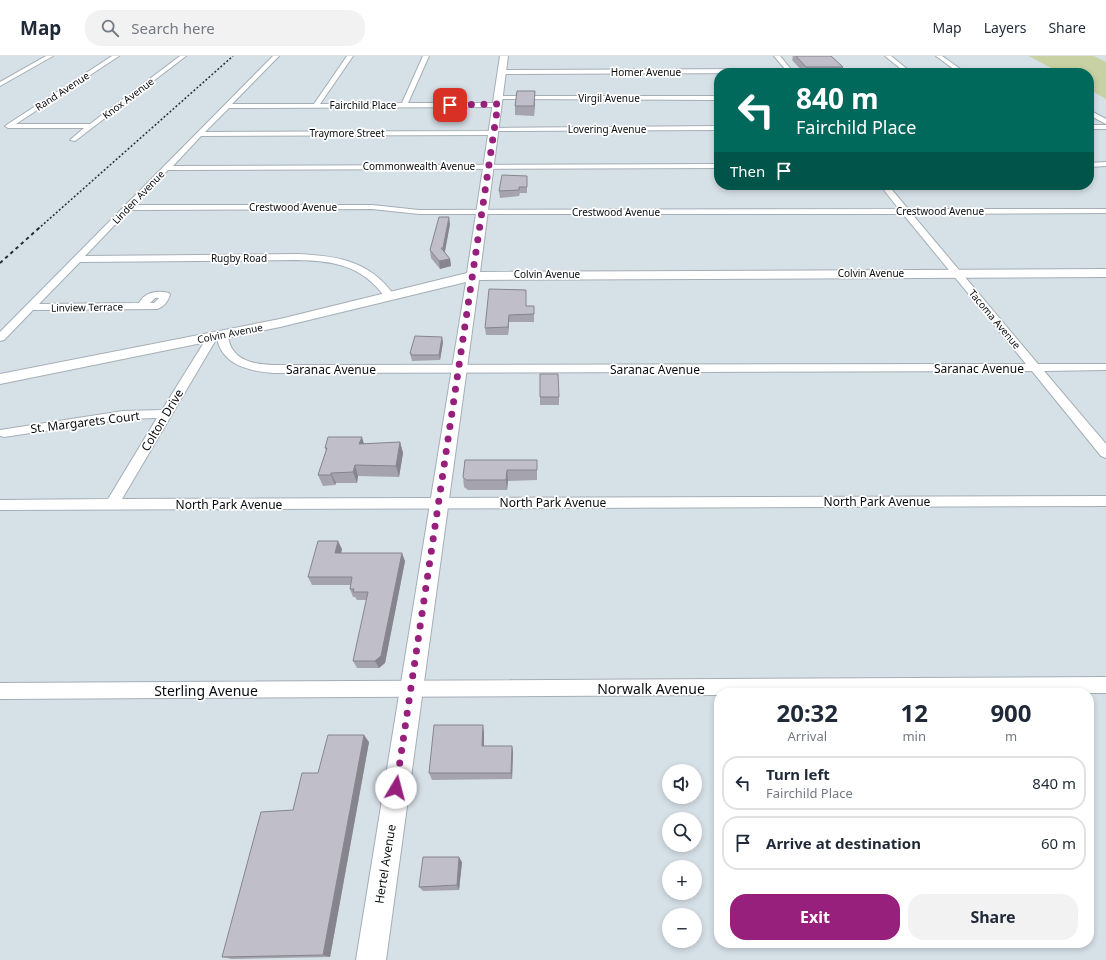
<!DOCTYPE html>
<html lang="en">
<head>
<meta charset="utf-8">
<style>
	:root { --surface:#fff; --page:#f2f2f3; --text:#1f2937; --muted:#747a83; --line:#e0e1e3; --accent:#96207c }
	body { margin:0; font-family:"Noto Sans",sans-serif; background:var(--page); color:var(--text); height:100vh; display:flex; flex-direction:column; font-size:15px; white-space:nowrap }
	* { box-sizing:border-box; margin:0 }
	p { font-size:13px; color:var(--muted) }
	.icon { flex:none; width:22px; height:22px; fill:none; stroke:currentColor; stroke-width:2; stroke-linecap:round; stroke-linejoin:round }
	.map { position:relative; flex:1; overflow:hidden }
	.sheet { position:absolute; left:714px; top:632px; width:380px; height:260px; display:flex; flex-direction:column; background:var(--surface); border-radius:16px; box-shadow:0 2px 6px #0003 }
	.sheet>* { flex:none }
	.top-card { position:absolute; left:714px; top:12px; width:380px; height:122px; border-radius:16px; box-shadow:0 2px 6px #0003; background:#00695c; color:#fff; overflow:hidden }
	.controls { position:absolute; left:662px; top:708px; display:grid; gap:8px }
	.controls a { display:grid; place-items:center; width:40px; height:40px; border-radius:50%; background:var(--surface); box-shadow:0 2px 6px #0003; font-size:20px }
	.pin { position:absolute; display:grid; place-items:center; width:34px; height:34px; color:#fff; margin:-17px; border-radius:8px; box-shadow:0 2px 6px #0006 }
	.me { position:absolute; width:44px; margin:-22px; rotate:8deg; stroke-linejoin:round; filter:drop-shadow(0 0 3px #0008) }
	.turn { display:flex; align-items:center; gap:14px; height:84px; padding:0 16px; font-size:18px }
	.turn .icon { width:52px; height:52px; stroke-width:2.5 }
	.turn b { display:block; font-size:28px; line-height:34px }
	.then { display:flex; align-items:center; height:38px; padding:0 16px; background:#0003; gap:8px; font-size:15px }
	.eta { display:flex; justify-content:space-evenly; align-items:center; height:68px; text-align:center }
	.eta b { font-size:24px; font-weight:700; line-height:28px }
	.button { display:flex; gap:8px; margin-top:auto; padding:8px 16px }
	.button a { flex:1; height:46px; border-radius:16px; background:var(--accent); color:#fff; font-size:16px; font-weight:700; line-height:46px; text-align:center }
	.button a+a { background:var(--page); color:var(--text) }
	ul { padding:0; list-style:none }
	li { display:flex; align-items:center; gap:12px; height:54px; margin:0 8px 6px; padding:0 8px; border:2px solid var(--line); border-radius:16px }
	li div { flex:1 }
	li b { display:block; font-size:15px }
	li em { font-style:normal }
	header { display:flex; align-items:center; gap:24px; box-sizing:border-box; height:56px; padding:0 20px; background:var(--surface); border-bottom:1px solid var(--line) }
	header strong { font-size:19px }
	nav { display:flex; gap:22px; margin-inline-start:auto; font-size:14px }
	.search { width:280px; height:36px; background:var(--page); display:flex; align-items:center; gap:10px; box-sizing:border-box; padding:0 14px; border-radius:16px; color:var(--muted); font-size:15px }
	.map>svg:first-child { display:block }
	.green { fill:#c8d1a3 }
	.lines { fill:none; stroke-linecap:round; stroke-linejoin:round }
	.street-casing { stroke:#a5aeb6; stroke-width:2 }
	.secondary-casing { stroke:#a5aeb6; stroke-width:2 }
	.street { fill:#fff; fill-rule:evenodd }
	.secondary { fill:#fff; fill-rule:evenodd }
	.rail-far1 { stroke:#292d31; stroke-width:1.5; stroke-dasharray:2 2; stroke-linecap:butt }
	.rail { stroke:#292d31; stroke-width:2; stroke-dasharray:3.5 3.5; stroke-linecap:butt }
	.wall { fill:#a5a3ad }
	.shaded-wall { fill:#86858d }
	.building { fill:#c0bec9; stroke:#86858d }
	.route { stroke:#96207c; stroke-width:7; stroke-dasharray:0 12.6 }
	.labels { text-anchor:middle; dominant-baseline:central; stroke-width:3.5; stroke-linejoin:round; paint-order:stroke }
	.far-street-label { font-size:10px; fill:#090c0f; stroke:#fff }
	.street-label { font-size:12px; fill:#090c0f; stroke:#fff }
	.near-street-label { font-size:14px; fill:#090c0f; stroke:#fff }
</style>
</head>
<body>
<header>
<strong>Map</strong>
<div class="search"><svg class="icon" aria-label="search" viewBox="0 0 24 24"><circle cx="10" cy="10" r="6"/><path d="M15 15l6 6"/></svg>Search here</div>
<nav><a>Map</a><a>Layers</a><a>Share</a></nav>
</header>
<div class="map">
<svg width="1106" height="904" viewBox="0 0 1106 904">
	<rect width="100%" height="100%" fill="#d6e0e7"/>
	<path class="green" d="M1029 0H1094L1106 6V43L1089 33V17H1060Z"/>
	<g class="lines">
		<g class="street-casing">
			<g id="street">
				<path d="M46 0H53L0 30V26Z"/>
				<path d="M112 0H119L16 68H90L180 0H186L75 85 70 84 84 72H8L5 70Z"/>
				<path d="M273 0H279L232 48H314L347 0H353L320 48 402 47 423 0H429L408 47H498L501 49 498 51 229 52 205 76 494 75 491 73 492 72 719 70V74L494 75 497 77 494 79 201 80 173 110 719 108V112L168 114 134 149H372L419 154 899 153 880 129H888L908 153H1106V157L912 158 1038 308H1106V314L1044 315 1106 388V402L1101 400 1032 315 273 317C249 315 222 309 217 282L122 443 1106 440V450L0 454V444L108 443 157 362 123 363 4 381 0 380V374L123 355 162 354 208 280 213 277 217 278 222 276 226 277C229 282 229 289 233 294 242 307 259 308 273 309L1026 308 903 158H419L372 153 129 154 85 200 297 198C337 200 369 204 394 239L389 242 385 241C361 209 335 205 297 204L80 206 39 248 139 247C145 236 157 234 169 237L170 239C168 245 164 251 157 253L33 254 4 284 0 285V276ZM155 242H159L154 247H150Z"/>
				<path d="M774 0H780L794 17 502 18 499 16 502 14 785 13Z"/>
				<path d="M885 0H891L912 17H906Z"/>
				<path d="M936 0H942L966 17H959Z"/>
				<path d="M499 40H719V44L497 43V41Z"/>
				<path d="M1089 54 1106 63V68L1089 59Z"/>
				<rect x="1089" y="69" width="17" height="4"/>
				<path d="M1106 106V110L1089 111V107Z"/>
				<path d="M1106 621V637H719V639L0 643V627Z"/>
			</g>
		</g>
		<g class="secondary-casing">
			<path id="secondary" d="M500 0H508L480 216 1106 213V221L479 224 386 904H356L466 226 280 271 0 328V318L280 263 467 217Z"/>
		</g>
		<use href="#street" class="street"/>
		<use href="#secondary" class="secondary"/>
		<path class="rail-far1" d="M38 173 233 0"/>
		<path class="rail" d="M0 207 39 172"/>
	</g>
	<g class="wall">
		<path d="M792 0H831L843 11 841 17H804L792 4 793 1Z"/>
		<path d="M535 35 534 60 515 59V50Z"/>
		<path d="M527 120V137H520L519 140 500 142 499 135Z"/>
		<path d="M450 168 445 196 450 203 451 210 440 213 431 202 430 194Z"/>
		<path d="M526 234V250H534V266H509L508 279H486L485 272Z"/>
		<path d="M443 286 440 304 412 305 410 297Z"/>
		<path d="M540 318 559 341V349H540Z"/>
		<path d="M400 386 403 397 399 421 358 420 357 427H336L335 429 323 430 318 419 326 395 325 392 364 388Z"/>
		<path d="M465 404 537 414V424L508 425 507 434H468L464 431 463 421Z"/>
		<path d="M342 493 341 497 405 505 385 607 379 612H357L353 605 367 544H357L355 541H353L350 533 351 529H312L308 521Z"/>
		<path d="M484 676V690H512L513 697 512 723 432 724 429 717Z"/>
		<path d="M369 686 330 901 232 903 222 901 293 754 318 717Z"/>
		<path d="M462 806 459 834 423 835 419 831Z"/>
	</g>
	<g class="shaded-wall">
		<path d="M535 35V45L534 60V50Z"/>
		<path d="M449 161 450 168 444 199 443 192Z"/>
		<path d="M450 203 451 210 440 213 439 205Z"/>
		<path d="M509 259V266L508 279V271Z"/>
		<path d="M442 281 443 286 440 304 439 299Z"/>
		<path d="M362 381 365 391 359 388Z"/>
		<path d="M400 386 403 397 399 421 396 410Z"/>
		<path d="M355 409 358 420 357 427 353 416Z"/>
		<path d="M507 414 508 425 507 434 506 424Z"/>
		<path d="M331 417 336 427 335 429 331 419Z"/>
		<path d="M338 485 342 493 339 505 335 497Z"/>
		<path d="M402 497 405 505 385 607 379 612 375 605Z"/>
		<path d="M483 669 484 676V698L482 690Z"/>
		<path d="M364 679 369 686 330 901 323 899Z"/>
		<path d="M512 690 513 697 512 723 511 717Z"/>
		<path d="M459 801 462 806 459 834 457 829Z"/>
	</g>
	<g class="building">
		<path d="M796 0H831L843 11H806Z"/>
		<path d="M517 35H535L534 50H515Z"/>
		<path d="M502 119 527 120V131H519V134L499 135Z"/>
		<path d="M439 161H449L443 192H441L450 203 439 205 430 194Z"/>
		<path d="M489 233 526 234V250H534V258L509 259 508 271 485 272Z"/>
		<path d="M415 280 442 281 439 299H411V297H410Z"/>
		<path d="M540 318H558L559 341H540Z"/>
		<path d="M328 381H362L359 388 400 386 396 410 355 409 353 416 331 417V419H318L327 392H325Z"/>
		<path d="M465 404H537V414H507L506 424H466L463 421Z"/>
		<path d="M318 485H338L335 497H402L381 600 375 605H353L368 536H353L354 533H350L352 521H308Z"/>
		<path d="M434 669H483L482 690H512L511 717H429Z"/>
		<path d="M328 679H364L323 899 222 901 261 756 293 754 302 717H318Z"/>
		<path d="M423 801H459L457 829 419 831Z"/>
	</g>
	<g class="lines">
		<path class="route" d="M396 732 498 48 450 49"/>
	</g>
	<g class="labels">
		<g class="far-street-label">
			<text x="646" y="16">Homer Avenue</text>
			<text transform="translate(62 35) rotate(-33)">Rand Avenue</text>
			<text transform="translate(128 42) rotate(-37)">Knox Avenue</text>
			<text x="609" y="42">Virgil Avenue</text>
			<text x="363" y="49">Fairchild Place</text>
			<text x="607" y="73">Lovering Avenue</text>
			<text x="347" y="77">Traymore Street</text>
			<text x="419" y="110">Commonwealth Avenue</text>
			<text transform="translate(138 141) rotate(-46)">Linden Avenue</text>
			<text x="293" y="151">Crestwood Avenue</text>
			<text x="940" y="155">Crestwood Avenue</text>
			<text x="616" y="156">Crestwood Avenue</text>
			<text x="239" y="202">Rugby Road</text>
			<text x="871" y="217">Colvin Avenue</text>
			<text x="547" y="218">Colvin Avenue</text>
			<text transform="translate(87 251) rotate(-1)">Linview Terrace</text>
			<text transform="translate(995 263) rotate(50)">Tacoma Avenue</text>
			<text transform="translate(230 277) rotate(-11)">Colvin Avenue</text>
		</g>
		<g class="street-label">
			<text x="979" y="312">Saranac Avenue</text>
			<text x="331" y="313">Saranac Avenue</text>
			<text x="655" y="313">Saranac Avenue</text>
			<text transform="translate(162 364) rotate(-59)">Colton Drive</text>
			<text transform="translate(85 366) rotate(-7)">St. Margarets Court</text>
			<text x="877" y="445">North Park Avenue</text>
			<text x="553" y="446">North Park Avenue</text>
			<text x="229" y="448">North Park Avenue</text>
			<text transform="translate(385 808) rotate(-81)">Hertel Avenue</text>
		</g>
		<g class="near-street-label">
			<text x="651" y="632">Norwalk Avenue</text>
			<text x="206" y="634">Sterling Avenue</text>
		</g>
	</g>
</svg>
<div class="controls">
<a><svg class="icon" aria-label="sound" viewBox="0 0 24 24"><path d="M4 9h4l5-4v14l-5-4H4zM17 9q2 3 0 6"/></svg></a>
<a><svg class="icon" aria-label="search" viewBox="0 0 24 24"><circle cx="10" cy="10" r="6"/><path d="M15 15l6 6"/></svg></a>
<a>+</a>
<a>−</a>
</div>
<div class="pin" style="left:450px;top:49px;background:#d93025"><svg class="icon" aria-label="arrive" viewBox="0 0 24 24"><path d="M6 21V4h12l-3 4 3 4H6"/></svg></div>
<svg class="me" style="left:396px;top:732px" viewBox="-20 -20 40 40"><circle r="19" fill="#fff"/><path d="M0-13L10 11 0 6-10 11z" fill="#96207c"/></svg>
<div class="top-card">
<div class="turn"><svg class="icon" aria-label="left" viewBox="0 0 24 24"><path d="M17 20v-9H6M10 6l-5 5 5 5"/></svg><div><b>840 m</b>Fairchild Place</div></div>
<div class="then">Then<svg class="icon" aria-label="arrive" viewBox="0 0 24 24"><path d="M6 21V4h12l-3 4 3 4H6"/></svg></div>
</div>
<section class="sheet">
<div class="eta">
<div><b>20:32</b><p>Arrival</p></div>
<div><b>12</b><p>min</p></div>
<div><b>900</b><p>m</p></div>
</div>
<ul>
<li><svg class="icon" aria-label="left" viewBox="0 0 24 24"><path d="M17 20v-9H6M10 6l-5 5 5 5"/></svg><div><b>Turn left</b><p>Fairchild Place</p></div><em>840 m</em></li>
<li><svg class="icon" aria-label="arrive" viewBox="0 0 24 24"><path d="M6 21V4h12l-3 4 3 4H6"/></svg><div><b>Arrive at destination</b></div><em>60 m</em></li>
</ul>
<div class="button"><a>Exit</a><a>Share</a></div>
</section>
</div>
</body>
</html>
